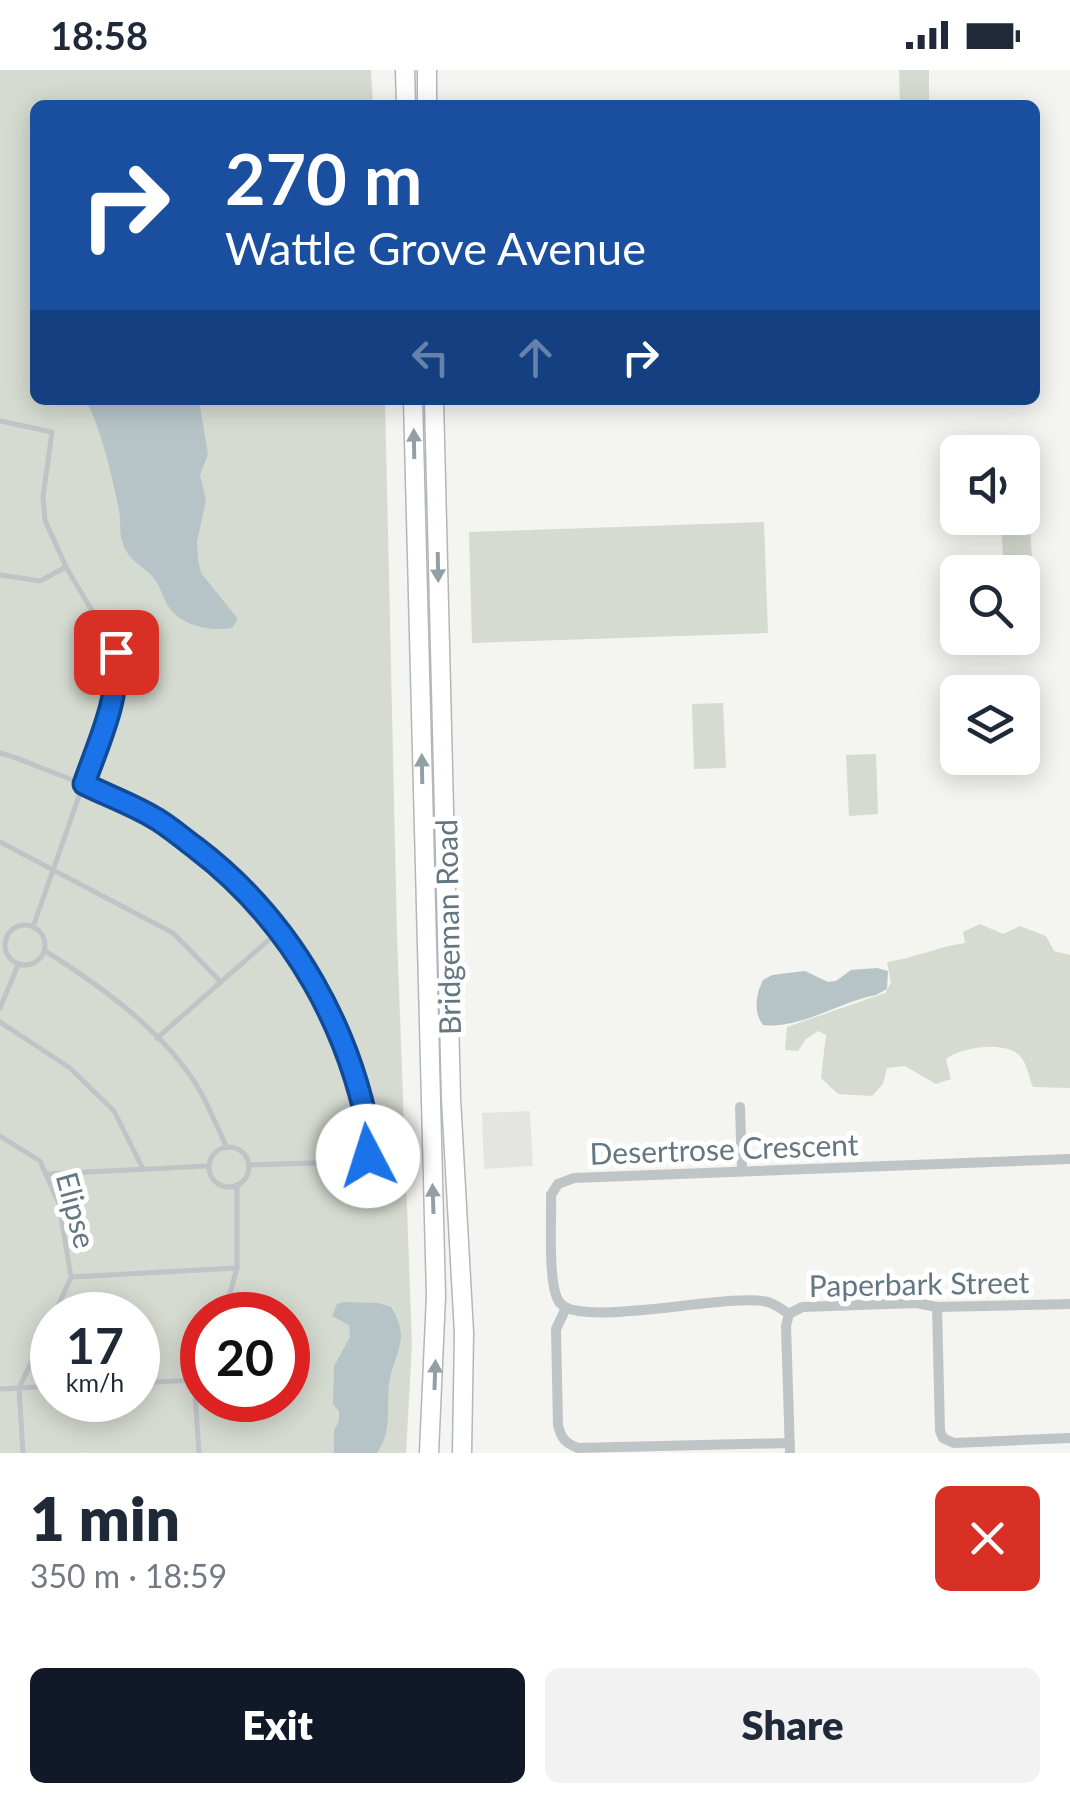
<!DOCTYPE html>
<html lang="en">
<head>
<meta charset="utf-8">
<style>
	:root { --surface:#fff; --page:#f2f2f3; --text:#1f2937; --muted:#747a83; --accent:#111827 }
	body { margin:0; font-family:Lato,sans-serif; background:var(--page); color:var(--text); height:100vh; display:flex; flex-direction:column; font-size:38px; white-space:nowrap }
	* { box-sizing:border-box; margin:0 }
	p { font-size:32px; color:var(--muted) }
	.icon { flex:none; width:55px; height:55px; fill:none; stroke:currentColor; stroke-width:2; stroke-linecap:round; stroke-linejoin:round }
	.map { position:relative; height:1383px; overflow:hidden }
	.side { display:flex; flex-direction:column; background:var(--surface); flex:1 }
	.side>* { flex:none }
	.top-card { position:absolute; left:30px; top:30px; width:1010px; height:305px; border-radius:15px; box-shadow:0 5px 25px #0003; background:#1a4fa0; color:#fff; overflow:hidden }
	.tools { position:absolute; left:940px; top:365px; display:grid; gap:20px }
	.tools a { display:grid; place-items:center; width:100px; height:100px; border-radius:15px; background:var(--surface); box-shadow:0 5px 25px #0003; font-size:50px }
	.speed { position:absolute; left:30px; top:1222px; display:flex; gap:20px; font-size:50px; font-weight:700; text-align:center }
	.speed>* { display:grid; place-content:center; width:130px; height:130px; border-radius:50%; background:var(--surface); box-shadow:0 5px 25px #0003; line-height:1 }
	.speed small { font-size:25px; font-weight:400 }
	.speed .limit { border:15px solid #d22; background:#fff; color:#111 }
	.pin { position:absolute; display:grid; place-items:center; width:85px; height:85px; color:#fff; margin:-42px; border-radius:20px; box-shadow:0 5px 15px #0006 }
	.me { position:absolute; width:110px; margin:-55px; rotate:355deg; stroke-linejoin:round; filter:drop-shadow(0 0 8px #0008) }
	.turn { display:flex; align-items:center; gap:35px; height:210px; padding:0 30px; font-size:45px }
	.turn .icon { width:130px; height:130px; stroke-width:2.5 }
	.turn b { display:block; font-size:70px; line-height:85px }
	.lanes { display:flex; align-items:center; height:95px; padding:0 30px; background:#0003; justify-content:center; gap:50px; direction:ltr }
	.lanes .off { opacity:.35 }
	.round { display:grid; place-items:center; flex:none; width:105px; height:105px; border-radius:15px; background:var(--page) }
	.headline { display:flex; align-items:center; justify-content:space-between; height:170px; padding:0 30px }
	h1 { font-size:60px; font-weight:800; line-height:75px }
	.button { display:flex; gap:20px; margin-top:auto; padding:20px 30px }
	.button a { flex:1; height:115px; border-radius:15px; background:var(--accent); color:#fff; font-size:40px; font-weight:800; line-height:115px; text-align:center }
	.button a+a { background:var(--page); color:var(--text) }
	.status { display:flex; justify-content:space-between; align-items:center; height:70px; padding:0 50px; background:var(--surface); direction:ltr }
	.status svg { height:28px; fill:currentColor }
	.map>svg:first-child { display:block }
	.built { fill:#e4e5e3 }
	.green { fill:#d5dbd1; fill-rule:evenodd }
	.water { fill:#b6c4c7 }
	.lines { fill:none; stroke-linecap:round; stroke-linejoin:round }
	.primary-casing { stroke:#b2b7ba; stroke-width:21 }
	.service { stroke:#bfc4c6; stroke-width:5 }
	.minor { stroke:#bfc4c6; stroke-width:10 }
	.primary { stroke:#fff; stroke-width:18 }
	.oneway { fill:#929fa7 }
	.route-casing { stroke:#114b97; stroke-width:25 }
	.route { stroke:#1a73e8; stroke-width:18 }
	.labels { text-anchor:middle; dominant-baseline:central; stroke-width:10; stroke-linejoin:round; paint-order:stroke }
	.street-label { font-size:30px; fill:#637681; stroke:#fff }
</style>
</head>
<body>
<div class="status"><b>18:58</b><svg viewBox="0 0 49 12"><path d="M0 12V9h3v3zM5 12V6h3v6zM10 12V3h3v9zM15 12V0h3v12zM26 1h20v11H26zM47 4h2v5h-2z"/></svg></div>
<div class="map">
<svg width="1070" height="1383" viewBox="0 0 1070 1383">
	<rect width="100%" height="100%" fill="#f4f4f0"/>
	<path class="built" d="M530 1041 533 1096 484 1099 482 1043Z"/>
	<g class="green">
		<path d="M0 0H371L373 35H35V330H385L397 864 412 1274 406 1383H0ZM52 1245H138V1330H52ZM202 1245H288V1330H202Z"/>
		<path d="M899 0H929V35H900Z"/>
		<path d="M1025 449 1030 455 1033 506 1029 511 1023 512 1022 502H1004L1001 455 1006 451Z"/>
		<path d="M764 452 768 563 472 573 469 462Z"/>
		<path d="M723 633 726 698 694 699 692 634Z"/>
		<path d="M876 684 878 744 849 746 846 685Z"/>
		<path d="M980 854 1003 864 1020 856 1046 866 1054 881 1070 885V1018L1033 1017C1029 1008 1027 994 1021 987 1007 970 961 977 946 989L951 1009 936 1014 905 996 887 998 883 1014 872 1026 838 1024 821 1008 826 965 818 961 806 969 798 981 785 980 787 957 885 923 891 913 887 892C914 888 938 877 965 873L963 862Z"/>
	</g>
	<g class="water">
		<path d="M86 330H199L208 384 200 405 206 430 197 472 198 489 201 503 238 549 232 558C210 562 176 555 166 532 161 522 159 513 151 505 139 493 127 489 122 471 119 461 121 450 119 440 111 402 103 365 86 330Z"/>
		<path d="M877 898 888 901 887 919 876 925C839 932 801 959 763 955 753 942 756 924 763 910L772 905 805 901 828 912 836 911 851 900Z"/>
		<path d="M343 1232 378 1233 391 1237C397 1246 401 1256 401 1267 400 1282 391 1298 389 1314 386 1340 393 1359 377 1383H334V1360L339 1351V1341L333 1334 334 1296 350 1267 349 1255 332 1246 337 1234Z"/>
	</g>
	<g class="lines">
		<g class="primary-casing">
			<g id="primary">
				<path d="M405 0 406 35"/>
				<path d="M427 0V35"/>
				<path d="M413 330 436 1226 429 1383"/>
				<path d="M434 330 451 1028 464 1263 462 1383"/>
			</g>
		</g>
		<g class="service">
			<path d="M0 351 52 362 43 427 45 450 66 497 116 581 118 605 113 629 33 857"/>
			<path d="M0 505 40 511 66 497"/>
			<path d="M0 683C19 688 38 697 57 704 89 716 124 730 154 747 274 818 350 945 372 1080L368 1086 348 1092 248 1095"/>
			<path d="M0 772 173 863 221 912"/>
			<circle cx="25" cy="875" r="20"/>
			<path d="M45 881C100 915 167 963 200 1021 210 1039 218 1059 227 1078"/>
			<path d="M0 938 18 895"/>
			<path d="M0 952 70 998 114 1041 143 1099"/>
			<path d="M157 968 279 861"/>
			<path d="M0 1066 40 1091 59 1134 71 1207 54 1245"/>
			<circle cx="229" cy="1097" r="20"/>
			<path d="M47 1104 209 1096"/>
			<path d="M71 1207 237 1198"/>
			<path d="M224 1245 237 1198V1115"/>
			<path d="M52 1248 19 1318 52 1316"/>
			<path d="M194 1310 199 1383"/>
			<path d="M138 1313 194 1310 202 1294"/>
			<path d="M0 1319 19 1318 23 1383"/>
		</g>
		<g class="minor">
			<path d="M740 1037 742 1100"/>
			<path d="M937 1237 940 1361 943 1368 954 1373 1070 1368"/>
			<path d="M566 1238 556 1259 558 1355C561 1368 565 1373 578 1378L790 1373"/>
			<path d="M789 1244C783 1240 775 1234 768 1232 731 1222 581 1259 560 1233 547 1217 552 1149 551 1125L558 1114 574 1108 1070 1089"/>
			<path d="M790 1383 786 1256 789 1244 802 1237 916 1233 937 1237 1070 1234"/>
		</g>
		<use href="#primary" class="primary"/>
	</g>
	<defs><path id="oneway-solid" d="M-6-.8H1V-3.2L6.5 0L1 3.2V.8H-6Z" transform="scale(2.5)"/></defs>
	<g class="oneway">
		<use href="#oneway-solid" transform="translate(414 374) rotate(-91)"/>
		<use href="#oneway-solid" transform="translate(438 497) rotate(89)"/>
		<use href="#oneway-solid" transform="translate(422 699) rotate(-91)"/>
		<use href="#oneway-solid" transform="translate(433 1129) rotate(-92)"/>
		<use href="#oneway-solid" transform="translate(435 1305) rotate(-88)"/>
	</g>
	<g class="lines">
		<g class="route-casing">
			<path id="route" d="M116 582C120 628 99 671 84 714 106 725 131 734 153 747 168 755 182 768 196 778 293 852 353 961 372 1080L368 1086"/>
		</g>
		<use href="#route" class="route"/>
	</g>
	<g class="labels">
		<g class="street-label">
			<text transform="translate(447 857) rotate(-91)">Bridgeman Road</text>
			<text transform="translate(724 1078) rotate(-2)">Desertrose Crescent</text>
			<text transform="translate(77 1140) rotate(75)">Elipse</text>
			<text transform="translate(919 1213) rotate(-1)">Paperbark Street</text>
		</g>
	</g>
</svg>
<div class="tools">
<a><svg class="icon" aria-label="sound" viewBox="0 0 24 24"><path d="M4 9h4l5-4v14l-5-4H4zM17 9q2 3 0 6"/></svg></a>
<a><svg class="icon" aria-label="search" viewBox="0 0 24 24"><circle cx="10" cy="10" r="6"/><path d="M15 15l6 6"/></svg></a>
<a><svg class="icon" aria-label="layers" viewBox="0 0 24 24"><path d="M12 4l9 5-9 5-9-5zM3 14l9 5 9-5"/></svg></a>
</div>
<div class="speed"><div>17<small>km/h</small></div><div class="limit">20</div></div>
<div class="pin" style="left:116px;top:582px;background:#d93025"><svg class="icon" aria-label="arrive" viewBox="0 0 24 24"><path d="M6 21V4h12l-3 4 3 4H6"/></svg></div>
<svg class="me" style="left:368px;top:1086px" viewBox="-20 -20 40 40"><circle r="19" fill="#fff"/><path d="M0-13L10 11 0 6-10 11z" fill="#1a73e8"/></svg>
<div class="top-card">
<div class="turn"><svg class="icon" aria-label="right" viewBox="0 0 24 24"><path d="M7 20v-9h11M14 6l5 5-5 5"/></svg><div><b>270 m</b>Wattle Grove Avenue</div></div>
<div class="lanes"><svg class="icon off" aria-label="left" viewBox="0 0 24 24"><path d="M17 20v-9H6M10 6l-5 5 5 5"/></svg><svg class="icon off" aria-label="ahead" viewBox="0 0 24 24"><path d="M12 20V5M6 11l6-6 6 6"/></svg><svg class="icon" aria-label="right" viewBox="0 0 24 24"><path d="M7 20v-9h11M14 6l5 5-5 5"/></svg></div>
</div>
</div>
<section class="side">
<div class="headline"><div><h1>1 min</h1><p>350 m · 18:59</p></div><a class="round" style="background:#d93025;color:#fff"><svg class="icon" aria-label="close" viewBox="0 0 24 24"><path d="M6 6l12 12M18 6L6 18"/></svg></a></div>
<div class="button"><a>Exit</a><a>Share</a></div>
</section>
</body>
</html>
